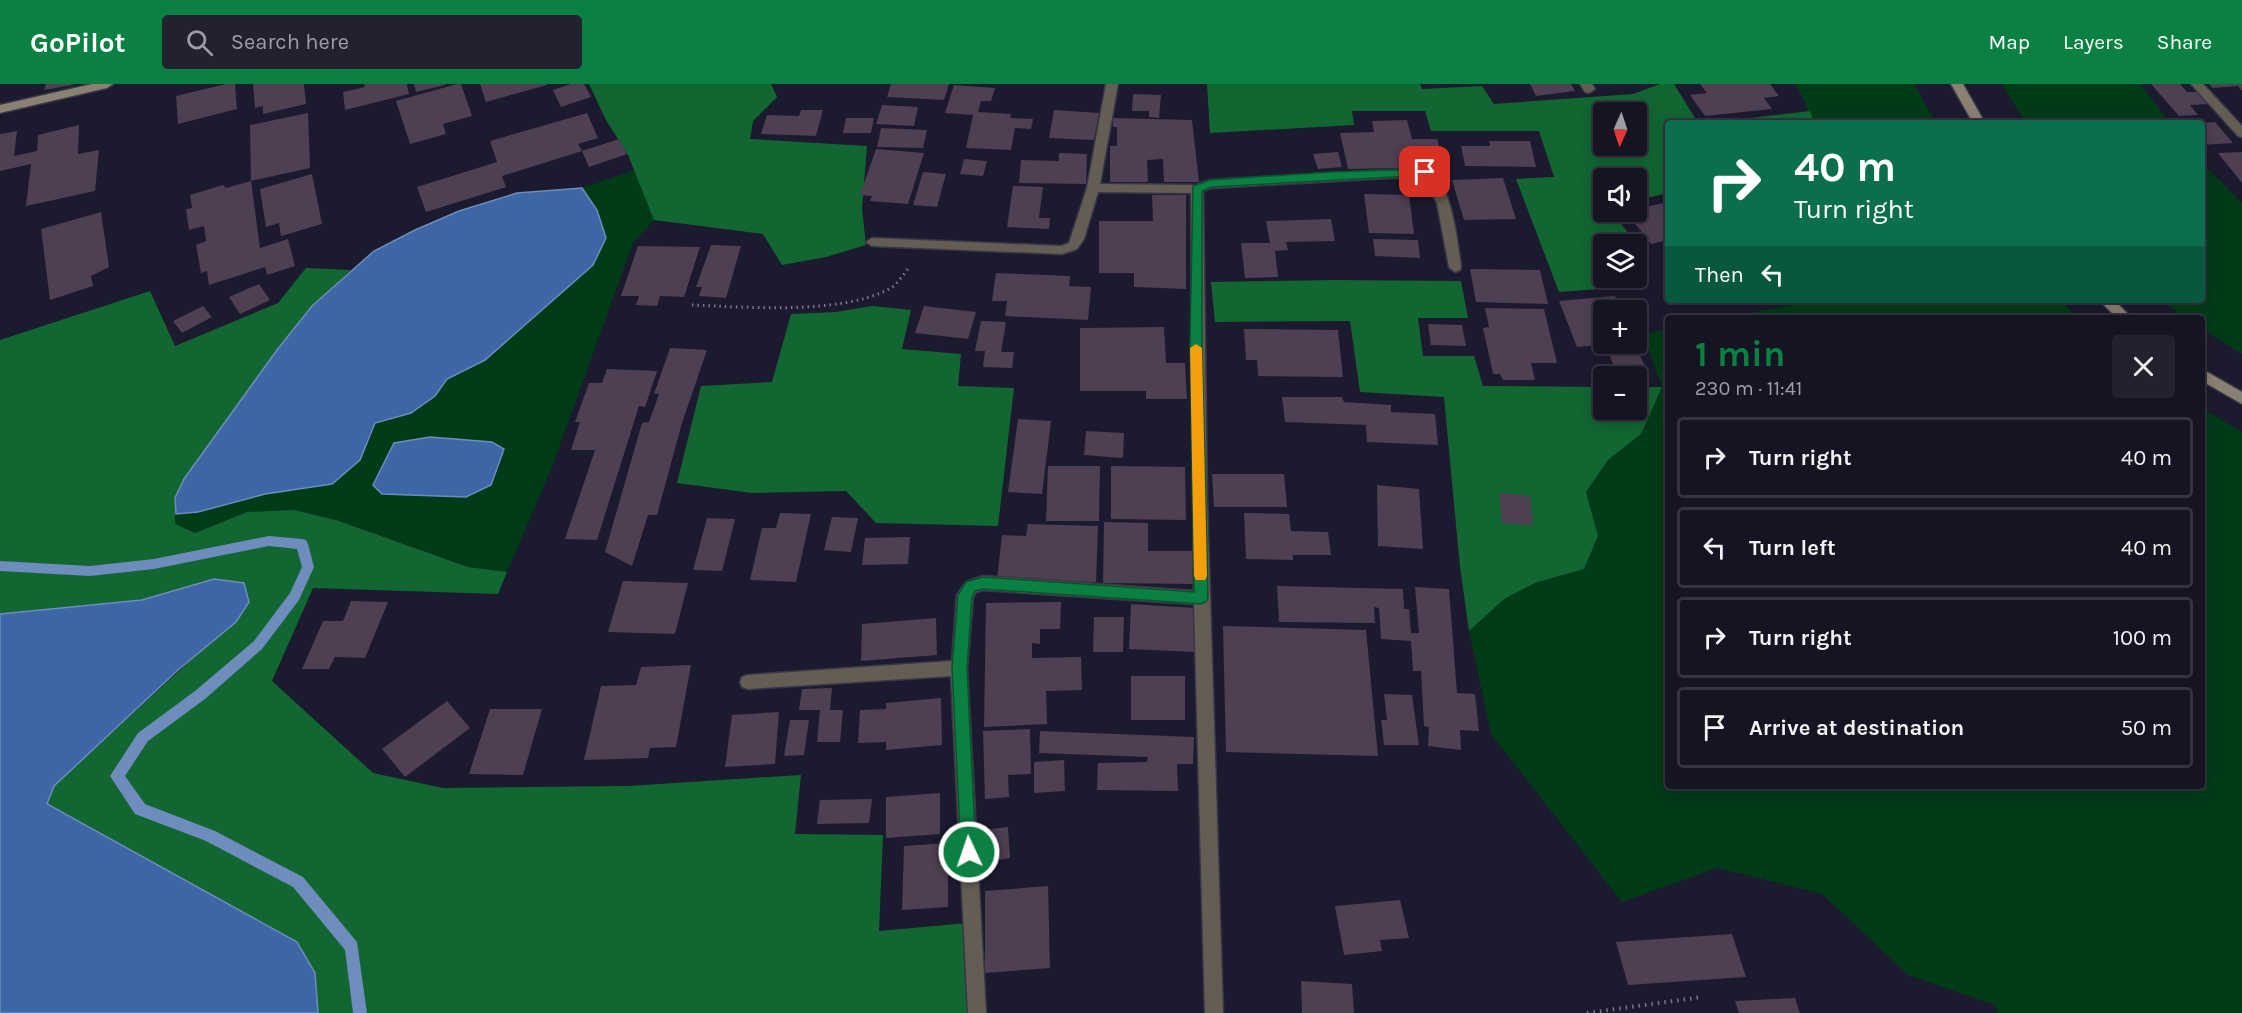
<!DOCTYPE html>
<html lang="en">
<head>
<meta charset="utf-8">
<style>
	:root { --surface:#151422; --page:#22212f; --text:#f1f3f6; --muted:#9d9ea5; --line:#343340; --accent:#0b8043 }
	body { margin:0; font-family:Karla,sans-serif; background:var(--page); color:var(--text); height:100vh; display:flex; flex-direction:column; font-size:22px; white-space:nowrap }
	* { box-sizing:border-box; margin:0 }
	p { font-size:20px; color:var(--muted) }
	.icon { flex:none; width:33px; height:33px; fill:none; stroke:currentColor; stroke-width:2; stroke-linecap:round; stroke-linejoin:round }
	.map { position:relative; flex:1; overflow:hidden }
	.side { position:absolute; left:1665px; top:231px; width:540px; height:474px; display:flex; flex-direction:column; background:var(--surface); border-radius:6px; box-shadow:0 3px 15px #0003,0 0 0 2px var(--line) }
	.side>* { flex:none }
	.hud { position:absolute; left:1665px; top:36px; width:540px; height:183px; border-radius:6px; box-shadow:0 3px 15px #0003,0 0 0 2px var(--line); background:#0b6e4f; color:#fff; overflow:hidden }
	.needle { width:39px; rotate:183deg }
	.fabs { position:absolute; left:1593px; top:18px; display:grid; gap:12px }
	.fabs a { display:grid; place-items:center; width:54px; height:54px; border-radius:6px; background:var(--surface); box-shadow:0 3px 15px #0003,0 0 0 2px var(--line); font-size:30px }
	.pin { position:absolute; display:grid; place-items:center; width:51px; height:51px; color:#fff; margin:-26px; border-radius:12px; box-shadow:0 3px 9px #0006 }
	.me { position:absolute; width:66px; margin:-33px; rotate:357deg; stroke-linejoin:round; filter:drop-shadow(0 0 4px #0008) }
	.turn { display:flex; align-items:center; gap:21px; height:126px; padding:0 30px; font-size:27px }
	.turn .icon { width:78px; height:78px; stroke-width:2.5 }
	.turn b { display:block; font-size:42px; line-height:51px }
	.then { display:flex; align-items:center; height:57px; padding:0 30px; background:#0003; gap:12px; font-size:22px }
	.round { display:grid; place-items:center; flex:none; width:63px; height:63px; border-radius:6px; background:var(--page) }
	.overview { display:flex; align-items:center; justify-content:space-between; height:102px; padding:0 30px }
	h1 { font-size:36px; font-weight:700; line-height:45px; color:var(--accent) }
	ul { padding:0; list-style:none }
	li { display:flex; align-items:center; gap:18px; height:81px; margin:0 12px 9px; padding:0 18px; border:3px solid var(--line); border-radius:6px }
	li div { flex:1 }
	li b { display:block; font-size:22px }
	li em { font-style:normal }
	header { display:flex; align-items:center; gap:36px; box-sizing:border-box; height:84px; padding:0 30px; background:var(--accent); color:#fff }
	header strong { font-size:28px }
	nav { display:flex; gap:33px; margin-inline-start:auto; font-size:21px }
	.search { width:420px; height:54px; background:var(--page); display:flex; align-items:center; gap:15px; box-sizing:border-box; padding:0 21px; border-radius:6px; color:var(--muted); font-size:22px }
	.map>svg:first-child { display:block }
	.green { fill:#003b18 }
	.forest { fill:#126632; fill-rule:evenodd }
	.water { fill:#3c66a6; stroke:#6e8cbc; stroke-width:1.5 }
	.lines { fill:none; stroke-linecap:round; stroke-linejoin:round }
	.stream { fill:#6e8cbc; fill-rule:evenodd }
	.building { fill:#4e3f52 }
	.lane-casing { stroke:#383649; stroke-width:3 }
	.street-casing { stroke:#383649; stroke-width:3 }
	.secondary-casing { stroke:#383649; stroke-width:3 }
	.path-far1 { stroke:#797888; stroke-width:3; stroke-dasharray:1.5 4; stroke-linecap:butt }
	.path { stroke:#797888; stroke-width:4; stroke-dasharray:1.5 5; stroke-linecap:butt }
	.lane { fill:#635d53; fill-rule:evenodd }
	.street { fill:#635d53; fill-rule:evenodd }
	.secondary { fill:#8a8172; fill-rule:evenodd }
	.route { fill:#0b8043; stroke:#07532c; stroke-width:1.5 }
	.slow { fill:#f59e0b }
</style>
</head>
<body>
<header>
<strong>GoPilot</strong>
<div class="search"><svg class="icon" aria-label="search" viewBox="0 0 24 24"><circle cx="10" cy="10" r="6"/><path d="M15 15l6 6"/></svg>Search here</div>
<nav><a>Map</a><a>Layers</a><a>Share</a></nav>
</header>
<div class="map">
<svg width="2242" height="929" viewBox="0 0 2242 929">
	<rect width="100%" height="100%" fill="#1c1a2e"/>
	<g class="green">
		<path d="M1796 0H1914L1936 39H1814Z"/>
		<path d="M2002 0H2140L2170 39H2026Z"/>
		<path d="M2202 79 2242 119V270L2202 245V234H2184L2161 216H2202Z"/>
		<path d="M635 86 654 136 633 159 552 383 507 488 469 483 336 436 294 426 247 428 195 449 174 440 176 430 198 428 265 410 369 357 375 339 411 329 435 312 447 295 485 276 539 229 557 211 597 126 582 104Z"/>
		<path d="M1817 216H2061L2077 234H1724Z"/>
		<path d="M1668 245V702H2202V324L2242 348V929H1998L1995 921 1908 891 1822 810 1717 784 1622 818 1491 650 1469 547 1504 515 1535 499 1584 485 1598 452 1586 408 1608 376 1641 350 1662 303 1643 250Z"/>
	</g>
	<g class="forest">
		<path d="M589 0H771L777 13 753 37 750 55 867 62 862 125 866 161 826 173 782 181 763 150 654 136 628 71 606 36Z"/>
		<path d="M1207 0H1420L1422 5 1482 2 1494 20 1633 10 1660 0H1674L1698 39H1668V109L1637 116 1636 94H1604V128H1611L1644 168 1637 169 1636 160H1604L1602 175 1604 194H1608L1612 204 1559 208 1516 95 1554 93 1539 47H1431L1425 27H1352L1354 41 1210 49ZM1636 28V62H1604V28Z"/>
		<path d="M1810 27 1814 39H1706Z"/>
		<path d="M306 184 351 186 312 222 277 266 184 395 175 414V440L195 449 247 428 294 426 336 436 468 483 507 488 498 510 313 504 272 597 373 689 443 704 628 702 801 691 795 750 883 751 879 847 967 839 968 929H318L315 889 47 721 54 702 204 564 214 495 142 516 0 530V256L150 207 175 262 278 219Z"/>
		<path d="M1335 196 1461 197 1468 234H1418L1423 272H1474L1483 302 1603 303 1604 326H1636L1637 303H1662L1641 350 1608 376 1586 408 1598 452 1584 485 1535 499 1504 515 1469 547 1460 483 1444 313 1360 308 1350 237 1215 238 1211 198Z"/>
		<path d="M872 222 911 226 902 265 961 270 958 302 1014 304 998 442 876 439 846 407 752 409 677 399 701 302 772 298 791 230 836 228Z"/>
	</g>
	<g class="water">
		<path d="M582 104 597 126 606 154 593 181 485 276 447 295 435 312 411 329 375 339 360 376 332 400 265 410 198 428 176 430 175 414 184 395 277 266 312 222 374 167 415 146 459 127 517 109Z"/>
		<path d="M430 353 492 358 504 365 491 401 466 413 382 410 373 401 394 359Z"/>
		<path d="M214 495 244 499 249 518 236 538 178 586 54 702 47 720 297 858 315 889 318 929H0V530L142 516Z"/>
	</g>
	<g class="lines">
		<path class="stream" d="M269 452 302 455 306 456 308 460 314 483 299 516 262 565 205 615 148 657 125 692 145 720 215 747 303 793 357 858 367 929H353L345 866 293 803 206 757 135 730 110 692 138 649 195 607 254 557 290 509 302 483 297 465 269 462 154 485 90 492 0 487V477L90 482 154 475Z"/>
	</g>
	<g class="building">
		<path d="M46 0H73V1L44 6Z"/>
		<path d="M226 0H235L237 25 178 40 176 12Z"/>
		<path d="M253 0H304L306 20 263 30V22L255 24Z"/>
		<path d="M364 0H407L409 10 345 26 343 8 365 3Z"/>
		<path d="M414 0H445V1L416 8Z"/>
		<path d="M457 0H461L472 32 443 40 446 50 410 60 396 17Z"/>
		<path d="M480 0H547V1L486 18Z"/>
		<path d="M571 0H584L591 13 561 23 553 6Z"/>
		<path d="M891 0H949L944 16 887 13Z"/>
		<path d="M1530 0H1571L1575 7 1536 12Z"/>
		<path d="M1700 0H1770L1779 12 1764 14 1772 25 1705 32 1690 11 1707 9Z"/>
		<path d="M2151 0H2180L2187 8H2198L2209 20 2190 21 2198 31 2179 32Z"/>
		<path d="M2209 0H2242V7L2238 2 2213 4Z"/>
		<path d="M954 1 995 4 991 17H981L978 28 1011 30 1010 34 1033 35 1031 45 1015 44 1011 66 966 64 973 31 945 29Z"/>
		<path d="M1133 10 1161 11 1159 34 1149 33V27H1132Z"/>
		<path d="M882 21 918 23 914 42 876 40Z"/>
		<path d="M801 26H823L816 52 761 50 767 31 799 32Z"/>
		<path d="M1054 26 1099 29 1094 56 1049 54Z"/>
		<path d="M308 29 310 84 251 97 250 41Z"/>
		<path d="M587 29 598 54 578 60 582 67 502 92 506 103 426 128 417 103 497 78 490 57Z"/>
		<path d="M846 34H874L871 49H843Z"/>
		<path d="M1113 34 1192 36 1199 98H1164L1163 75 1147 76 1148 98H1110V62H1117V43H1113Z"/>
		<path d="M1407 36 1412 55H1437L1445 83 1348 85 1340 49 1374 48 1372 37Z"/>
		<path d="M2215 38 2233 59 2202 61V39Z"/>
		<path d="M79 41 78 70 99 66 95 107 26 122 31 80 0 87V50L17 47 14 72 37 67 38 51Z"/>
		<path d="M881 44 927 46 923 64 877 63Z"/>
		<path d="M619 55 627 70 589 83 582 67Z"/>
		<path d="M1489 57H1530L1536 83 1465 82 1461 62H1490Z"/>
		<path d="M876 65 924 69 908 120 870 117 872 112 860 111Z"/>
		<path d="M1338 68 1342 83 1318 85 1313 70Z"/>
		<path d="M2242 68V99L2218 69Z"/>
		<path d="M1059 69 1087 70 1086 100 1019 99 1021 76 1059 77Z"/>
		<path d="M964 75 987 77 983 92 960 90Z"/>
		<path d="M923 88 946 90 937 123 913 121Z"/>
		<path d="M312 90 322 140 281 152 279 139 266 143 260 105Z"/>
		<path d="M1503 94 1516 135 1464 136 1452 96Z"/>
		<path d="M251 97 260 164 288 155 295 182 267 191 265 183 209 201 207 187 201 189 196 161 206 157 204 142 189 146 186 125 192 124 190 111 223 101 226 104Z"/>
		<path d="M1013 102 1043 103 1039 134H1050L1049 145 1007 143Z"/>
		<path d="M1364 110 1409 111 1414 150 1369 149Z"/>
		<path d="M1152 111H1186V205L1134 203V189H1099V137H1153Z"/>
		<path d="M1668 118V156L1651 160 1626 128H1636V125Z"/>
		<path d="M101 128 109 183 91 192 93 202 50 216 41 145Z"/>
		<path d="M1331 135 1335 157 1286 158 1288 166 1275 167 1278 193 1245 194 1241 159H1270L1266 137Z"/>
		<path d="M1373 155 1418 156 1420 174 1375 172Z"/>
		<path d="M711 161 741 162 726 214 699 212 702 203H696Z"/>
		<path d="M638 162 700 163 684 213 660 212 657 222 636 221 639 212H621Z"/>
		<path d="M1470 185 1540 186 1548 220 1476 218Z"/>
		<path d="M996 189 1070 192 1069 202 1091 203 1088 236 1005 232 1007 217H992Z"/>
		<path d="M259 200 270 216 240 230 229 213Z"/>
		<path d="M1615 212 1621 226H1604V261L1577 263 1559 217Z"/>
		<path d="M203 222 212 233 182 249 173 237Z"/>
		<path d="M924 222 976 228 968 255 915 249Z"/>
		<path d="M1485 224 1544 225 1557 279H1531L1535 296H1503L1500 290H1493L1483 244 1489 243Z"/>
		<path d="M981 237 1006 238 1001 268H1014L1012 284 983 283 985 267H975Z"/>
		<path d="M1428 240 1462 241 1466 262 1431 261Z"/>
		<path d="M1164 243 1166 279H1185L1187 315H1146V307H1080V244Z"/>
		<path d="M1244 245 1338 246 1343 293 1258 292 1257 276H1246Z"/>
		<path d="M1605 260H1635L1649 292H1618Z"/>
		<path d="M670 264 707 266 682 339 657 431H648L632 482 605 468 642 339 649 338 659 310H654Z"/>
		<path d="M607 285 657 287 645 323 639 322 597 456 565 455 595 366H571L580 338H575L589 299H602Z"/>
		<path d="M1282 313H1342L1344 318 1391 321V328L1435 330 1438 361 1367 358 1366 341 1285 338Z"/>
		<path d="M1018 335 1051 337 1042 410 1008 408Z"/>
		<path d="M1086 347 1124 349 1123 374 1084 371Z"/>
		<path d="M1048 382H1100L1099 437H1046Z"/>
		<path d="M1111 382 1185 383 1186 436 1111 435Z"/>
		<path d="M1212 390H1284L1287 423H1214Z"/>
		<path d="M1377 401 1419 405 1423 465 1378 462Z"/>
		<path d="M1499 409 1530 412 1533 441 1502 439Z"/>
		<path d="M780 429 811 430 796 498 750 496 762 444H776Z"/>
		<path d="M1244 429 1289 430 1291 447 1328 448 1331 471H1293V476L1246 475Z"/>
		<path d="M832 433 858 434 851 468 824 466Z"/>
		<path d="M707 434 735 435 722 487 693 486Z"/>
		<path d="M1104 438 1148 439V467H1193V500L1103 499Z"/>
		<path d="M1028 440 1098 442 1096 498 997 496 1002 451 1026 452Z"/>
		<path d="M910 453 908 480 862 481 865 454Z"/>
		<path d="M623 497 688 499 675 550 608 548Z"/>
		<path d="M1277 502 1403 505 1404 525H1409L1411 549H1419L1415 503 1449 505 1457 609 1475 610 1479 647 1460 646 1461 666 1428 662 1429 643 1424 642 1421 587H1413L1411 557 1381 555 1379 524 1374 523 1375 539 1279 538Z"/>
		<path d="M351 517 388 518 365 574 335 573 329 585H302L323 537H343Z"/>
		<path d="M1061 518 1060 545H1040V560L1032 559V574L1081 573 1082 606 1046 607 1047 640 984 643 986 519Z"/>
		<path d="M1131 520 1195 524 1194 568 1129 565Z"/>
		<path d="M1094 533H1124L1123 568H1093Z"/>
		<path d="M936 534 937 571 861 577 862 540Z"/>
		<path d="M1223 542 1366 546 1378 672 1226 668Z"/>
		<path d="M691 581 676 663 650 664 648 674 584 676 601 602 636 601 641 583Z"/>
		<rect x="1131" y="592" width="54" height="44"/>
		<path d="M832 604 830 626H843L840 658H817L820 626H799L802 605Z"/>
		<path d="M1384 610 1412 611 1419 661H1384L1381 636H1387Z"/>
		<path d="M941 614 942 661 886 666V658L858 659 860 626 886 625V619Z"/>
		<path d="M447 617 470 644 405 693 382 665Z"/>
		<path d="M490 625H542L523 691 469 690Z"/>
		<path d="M779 628 775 680 725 683 732 631Z"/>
		<path d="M790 636H809L804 671 784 672Z"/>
		<path d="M1030 645 1031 690 1008 691 1009 713 985 715 983 647Z"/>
		<path d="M1040 647 1194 653 1193 680H1177L1178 707 1097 706 1098 679 1147 678 1148 673 1039 669Z"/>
		<path d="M1064 676 1065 707 1034 709V678Z"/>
		<path d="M940 709V750L886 754V713Z"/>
		<path d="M872 715 869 739 817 740 820 716Z"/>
		<path d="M1008 743 1010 774 985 778 983 746Z"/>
		<path d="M948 759V823L902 826 904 762Z"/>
		<path d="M1048 802 1050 884 985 889V807Z"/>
		<path d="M1400 816 1409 854 1380 856 1382 867 1344 871 1335 822Z"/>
		<path d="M1732 850 1746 893 1628 901 1616 858Z"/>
		<path d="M1301 897 1352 900 1354 929H1302Z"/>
		<path d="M1795 914 1800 929H1739L1735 917Z"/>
	</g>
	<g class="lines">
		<g class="lane-casing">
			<path id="lane" d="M1425 84C1451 92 1458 160 1461 183L1460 186 1455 188 1449 183 1437 119 1422 92 1211 104 1197 109 1191 105 1193 102 1210 96Z"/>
		</g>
		<g class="street-casing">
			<g id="street">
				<path d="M1106 0H1118L1100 100 1197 101 1203 105 1207 414 1223 929H1205L1194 520 983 506 976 508 973 513 967 584 986 929H968L951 592 748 605 742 603 740 598 742 593 748 591 952 577 957 511 966 498 983 492 1194 507 1191 109 1098 108 1084 155 1077 165 1062 170 872 162 866 158 872 154 1061 162 1069 159 1087 104Z"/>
				<path d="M1580 0H1592L1595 5 1589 9 1585 8Z"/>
				<path d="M2191 0H2203L2242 42V53L2238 52Z"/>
			</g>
		</g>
		<g class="secondary-casing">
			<g id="secondary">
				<path d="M92 0H113L107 4 0 29V21Z"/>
				<path d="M1951 0H1963L1985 39H1973Z"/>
				<path d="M2099 216H2114L2132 234H2117Z"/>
				<path d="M2202 285 2242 308V320L2202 297Z"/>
			</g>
		</g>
		<path class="path-far1" d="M692 221C747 223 840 231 889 205 897 201 902 192 908 185"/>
		<path class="path" d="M1587 929 1702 913"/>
		<use href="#lane" class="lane"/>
		<use href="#street" class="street"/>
		<use href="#secondary" class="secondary"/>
	</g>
	<path class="route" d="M1425 85 1429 86V91L1212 103 1202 107V259L1208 514 1206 518 1201 520 983 505 975 507 972 513 967 584 976 768 974 773 969 776 963 773 961 768 952 584 958 511 966 498 983 493 1194 508 1190 259 1193 102 1210 96 1330 88Z"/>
	<path class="slow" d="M1196 260 1202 264 1207 492 1205 496H1196L1194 492 1190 264Z"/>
</svg>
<div class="fabs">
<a><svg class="needle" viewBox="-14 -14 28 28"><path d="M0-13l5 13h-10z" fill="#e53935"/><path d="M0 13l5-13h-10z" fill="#9d9ea5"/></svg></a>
<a><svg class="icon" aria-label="sound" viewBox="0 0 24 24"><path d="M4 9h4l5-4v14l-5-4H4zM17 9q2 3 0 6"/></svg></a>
<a><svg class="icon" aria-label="layers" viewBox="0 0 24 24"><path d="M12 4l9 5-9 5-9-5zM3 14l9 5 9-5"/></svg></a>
<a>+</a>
<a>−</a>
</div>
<div class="pin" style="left:1425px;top:88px;background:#d93025"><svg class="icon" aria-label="arrive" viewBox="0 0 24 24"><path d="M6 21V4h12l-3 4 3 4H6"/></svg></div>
<svg class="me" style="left:969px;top:768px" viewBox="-20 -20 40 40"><circle r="17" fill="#0b8043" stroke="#fff" stroke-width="3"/><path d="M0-11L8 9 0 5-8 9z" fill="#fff"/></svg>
<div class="hud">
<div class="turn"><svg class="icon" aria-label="right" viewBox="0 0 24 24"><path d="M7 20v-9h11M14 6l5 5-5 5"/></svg><div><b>40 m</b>Turn right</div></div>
<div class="then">Then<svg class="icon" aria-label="left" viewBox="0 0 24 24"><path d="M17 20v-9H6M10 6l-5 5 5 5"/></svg></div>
</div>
<section class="side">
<div class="overview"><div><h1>1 min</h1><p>230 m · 11:41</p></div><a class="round"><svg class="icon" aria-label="close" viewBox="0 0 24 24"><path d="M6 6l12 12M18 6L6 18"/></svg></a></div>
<ul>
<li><svg class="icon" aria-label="right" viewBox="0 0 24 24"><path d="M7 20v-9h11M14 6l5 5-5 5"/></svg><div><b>Turn right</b></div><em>40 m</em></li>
<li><svg class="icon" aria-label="left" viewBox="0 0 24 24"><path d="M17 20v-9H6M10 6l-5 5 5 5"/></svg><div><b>Turn left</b></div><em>40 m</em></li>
<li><svg class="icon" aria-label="right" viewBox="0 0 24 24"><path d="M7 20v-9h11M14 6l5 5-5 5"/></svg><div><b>Turn right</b></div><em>100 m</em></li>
<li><svg class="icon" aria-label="arrive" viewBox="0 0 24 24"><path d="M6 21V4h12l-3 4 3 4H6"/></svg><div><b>Arrive at destination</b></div><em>50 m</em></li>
</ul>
</section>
</div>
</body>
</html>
